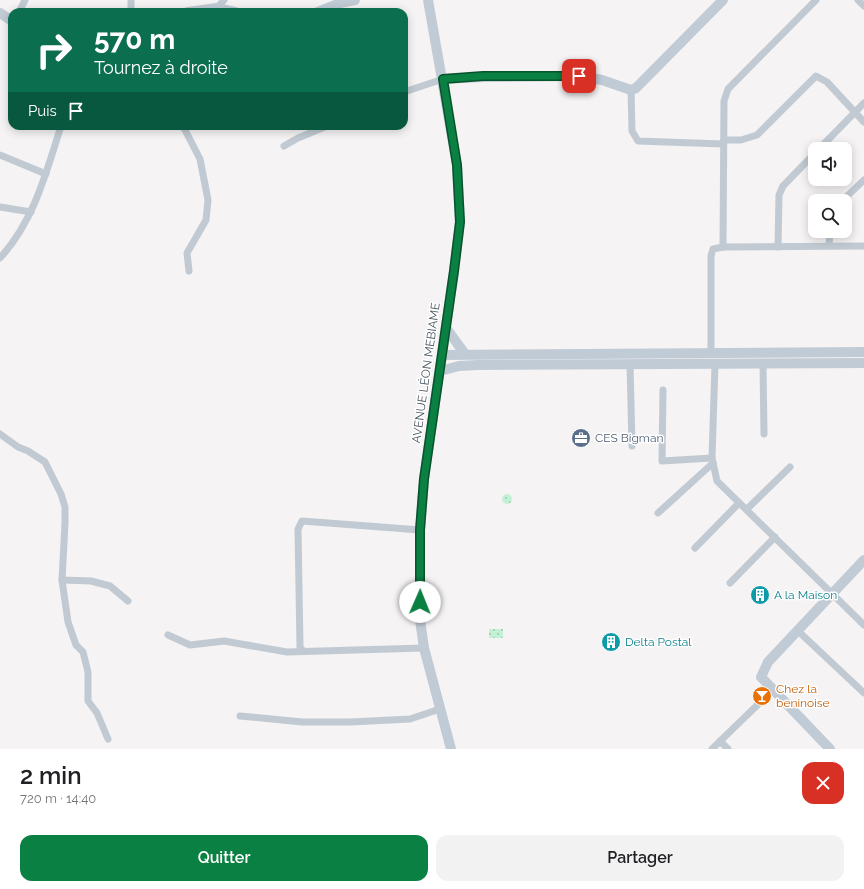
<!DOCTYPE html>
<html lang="fr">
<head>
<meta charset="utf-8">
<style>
	:root { --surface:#fff; --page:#f2f2f2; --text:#202124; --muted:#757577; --accent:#0b8043 }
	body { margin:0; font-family:Raleway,sans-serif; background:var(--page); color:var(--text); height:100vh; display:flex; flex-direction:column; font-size:15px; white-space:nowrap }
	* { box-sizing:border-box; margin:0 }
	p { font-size:13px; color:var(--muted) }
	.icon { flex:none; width:22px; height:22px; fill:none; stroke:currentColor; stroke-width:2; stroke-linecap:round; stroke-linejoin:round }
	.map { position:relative; height:749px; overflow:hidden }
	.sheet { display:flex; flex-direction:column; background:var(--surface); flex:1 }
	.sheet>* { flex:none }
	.banner { position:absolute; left:8px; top:8px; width:400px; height:122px; border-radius:12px; box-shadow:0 2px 10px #0003; background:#0b6e4f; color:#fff; overflow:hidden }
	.tools { position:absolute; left:808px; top:142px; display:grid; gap:8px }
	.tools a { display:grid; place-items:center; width:44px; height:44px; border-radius:8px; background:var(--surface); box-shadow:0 2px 10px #0003; font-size:20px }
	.pin { position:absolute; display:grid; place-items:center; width:34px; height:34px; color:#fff; margin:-17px; border-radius:8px; box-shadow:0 2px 6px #0006 }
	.me { position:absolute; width:44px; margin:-22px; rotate:1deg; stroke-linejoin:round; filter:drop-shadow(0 0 3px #0008) }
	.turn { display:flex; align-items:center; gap:14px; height:84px; padding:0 20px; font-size:18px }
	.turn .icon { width:52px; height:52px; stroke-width:2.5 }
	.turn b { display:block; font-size:28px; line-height:34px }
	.then { display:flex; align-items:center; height:38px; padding:0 20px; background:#0003; gap:8px; font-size:15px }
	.round { display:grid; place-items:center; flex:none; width:42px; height:42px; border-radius:12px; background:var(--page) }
	.overview { display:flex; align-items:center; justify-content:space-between; height:68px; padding:0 20px }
	h1 { font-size:24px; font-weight:600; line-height:30px }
	.cta { display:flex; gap:8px; margin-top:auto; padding:8px 20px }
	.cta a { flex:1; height:46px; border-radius:12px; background:var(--accent); color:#fff; font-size:16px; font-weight:600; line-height:46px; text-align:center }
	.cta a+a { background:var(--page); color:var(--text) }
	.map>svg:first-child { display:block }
	.grass { fill:url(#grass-dots) }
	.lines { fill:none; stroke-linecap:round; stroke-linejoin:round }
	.street { stroke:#c1cad2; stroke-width:7 }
	.secondary { stroke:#c1cbd6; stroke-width:10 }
	.route-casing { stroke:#07532c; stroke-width:10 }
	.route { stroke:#0b8043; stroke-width:7 }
	.labels { text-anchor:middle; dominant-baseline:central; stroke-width:3; stroke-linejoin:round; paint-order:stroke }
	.street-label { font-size:12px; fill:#4a5661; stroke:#fff }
	.service-label { font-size:12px; fill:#4e5e75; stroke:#fff; text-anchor:start }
	.culture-label { font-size:12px; fill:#0d838f; stroke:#fff; text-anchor:start }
	.food-label { font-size:12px; fill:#c56008; stroke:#fff; text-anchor:start }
</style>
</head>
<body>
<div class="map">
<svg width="864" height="749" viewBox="0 0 864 749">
	<defs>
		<pattern id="grass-dots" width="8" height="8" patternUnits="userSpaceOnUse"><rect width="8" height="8" fill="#c3f1d5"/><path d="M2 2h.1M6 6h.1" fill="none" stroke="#a0c6b0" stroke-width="1.8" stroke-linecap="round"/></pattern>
	</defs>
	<rect width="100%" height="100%" fill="#f5f3f3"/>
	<g class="grass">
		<circle cx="507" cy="499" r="5"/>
		<rect x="489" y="629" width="14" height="9"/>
	</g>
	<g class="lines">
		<g class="street">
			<path d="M858 0 864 6"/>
			<path d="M217 8 224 0"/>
			<path d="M19 12 25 0"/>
			<path d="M131 12V0"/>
			<path d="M631 90 632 131 638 141 723 144"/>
			<path d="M404 92 443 79"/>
			<path d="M183 126 200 159 208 200 206 220 187 253 189 271"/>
			<path d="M724 140H741L757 135 816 76 827 82 864 122"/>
			<path d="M284 146 298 138 327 126"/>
			<path d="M819 149 864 103"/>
			<path d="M0 155 46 174"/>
			<path d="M842 201 864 180"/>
			<path d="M0 207 31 212"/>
			<path d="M829 246 830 231"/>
			<path d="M723 247 724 101 728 89 816 0"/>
			<path d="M778 247 779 195 783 186 815 153"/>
			<path d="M0 258C34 221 46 173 61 126"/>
			<path d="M711 354V256L713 249 723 247 864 246"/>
			<path d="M630 364 632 446"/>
			<path d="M715 364 712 458 717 481 864 625"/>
			<path d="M763 364 764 434"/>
			<path d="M663 390 662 461 712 458"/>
			<path d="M0 434 18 447 28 451 45 462 61 494 65 507V523L62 580 68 622 76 645 83 652 88 672V701L97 713 108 739"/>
			<path d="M747 509 790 467"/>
			<path d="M658 513 713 463"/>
			<path d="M695 548 739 503"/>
			<path d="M62 580 91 581 110 586 128 601"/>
			<path d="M730 583 775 537"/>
			<path d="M797 630 864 693"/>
			<path d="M168 635 190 645 224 641 287 652 424 648"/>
			<path d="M303 651 300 647 298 529 302 521 420 530"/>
			<path d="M240 716 302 722H351L410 719 440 709"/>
			<path d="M720 741 728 749"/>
			<path d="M712 749 773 690"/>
		</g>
		<g class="secondary">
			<path d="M428 0 457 165 460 222 454 271 424 479 420 530V620L424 648 451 749"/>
			<path d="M188 12 217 8 235 12"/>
			<path d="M318 12 340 3 355 0"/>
			<path d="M0 13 12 21"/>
			<path d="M443 79 483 77 579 76 602 80 631 90 636 88 723 0"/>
			<path d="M446 328 465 354"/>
			<path d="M442 355 864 352"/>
			<path d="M440 371 459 366 477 365 864 363"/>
			<path d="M830 749 761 677 768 662 864 560"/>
		</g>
	</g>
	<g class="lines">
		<g class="route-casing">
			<path id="route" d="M420 602V530L424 479 454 271 460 222 457 165 443 79 483 76H579"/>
		</g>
		<use href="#route" class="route"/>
	</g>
	<defs>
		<g id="office-disc" transform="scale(1)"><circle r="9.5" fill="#5c6f8a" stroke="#fff"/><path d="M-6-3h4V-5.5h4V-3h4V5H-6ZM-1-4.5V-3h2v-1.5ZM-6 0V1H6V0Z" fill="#fff"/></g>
		<g id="building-disc" transform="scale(1)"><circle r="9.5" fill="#0f9aa8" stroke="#fff"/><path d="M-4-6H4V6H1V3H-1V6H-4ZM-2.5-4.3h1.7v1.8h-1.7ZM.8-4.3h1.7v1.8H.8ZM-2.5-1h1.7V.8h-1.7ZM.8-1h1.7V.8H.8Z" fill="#fff"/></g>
		<g id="bar-disc" transform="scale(1)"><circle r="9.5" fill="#e8710a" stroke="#fff"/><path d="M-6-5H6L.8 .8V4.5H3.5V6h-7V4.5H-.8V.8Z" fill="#fff"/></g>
	</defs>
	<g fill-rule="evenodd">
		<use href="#office-disc" x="581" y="438"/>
		<use href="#building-disc" x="760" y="595"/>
		<use href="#building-disc" x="611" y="642"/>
		<use href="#bar-disc" x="762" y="696"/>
	</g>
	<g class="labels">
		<g class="street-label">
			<text transform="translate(426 373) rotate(-82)">AVENUE LÉON MEBIAME</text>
		</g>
		<g class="service-label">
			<text x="595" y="438">CES Bigman</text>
		</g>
		<g class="culture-label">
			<text x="774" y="595">A la Maison</text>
			<text x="625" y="642">Delta Postal</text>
		</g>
		<g class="food-label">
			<text x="776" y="689">Chez la<tspan x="776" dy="14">beninoise</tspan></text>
		</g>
	</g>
</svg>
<div class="tools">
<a><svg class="icon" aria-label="sound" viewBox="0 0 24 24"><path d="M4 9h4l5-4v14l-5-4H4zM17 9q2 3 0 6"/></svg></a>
<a><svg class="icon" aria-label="search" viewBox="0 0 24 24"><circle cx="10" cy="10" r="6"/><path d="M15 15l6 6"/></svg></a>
</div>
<div class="pin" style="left:579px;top:76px;background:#d93025"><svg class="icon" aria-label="arrive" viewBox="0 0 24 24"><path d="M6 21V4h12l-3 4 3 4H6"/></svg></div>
<svg class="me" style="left:420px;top:602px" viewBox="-20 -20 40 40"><circle r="19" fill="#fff"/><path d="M0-13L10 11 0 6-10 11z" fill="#0b8043"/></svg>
<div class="banner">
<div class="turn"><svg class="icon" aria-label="right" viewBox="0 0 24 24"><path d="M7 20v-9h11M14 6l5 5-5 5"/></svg><div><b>570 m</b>Tournez à droite</div></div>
<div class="then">Puis<svg class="icon" aria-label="arrive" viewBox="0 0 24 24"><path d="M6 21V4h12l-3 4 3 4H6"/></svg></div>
</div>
</div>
<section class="sheet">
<div class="overview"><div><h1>2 min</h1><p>720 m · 14:40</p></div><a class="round" style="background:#d93025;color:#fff"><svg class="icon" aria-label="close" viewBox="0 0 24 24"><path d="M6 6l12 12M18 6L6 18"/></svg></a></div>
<div class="cta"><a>Quitter</a><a>Partager</a></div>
</section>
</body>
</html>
